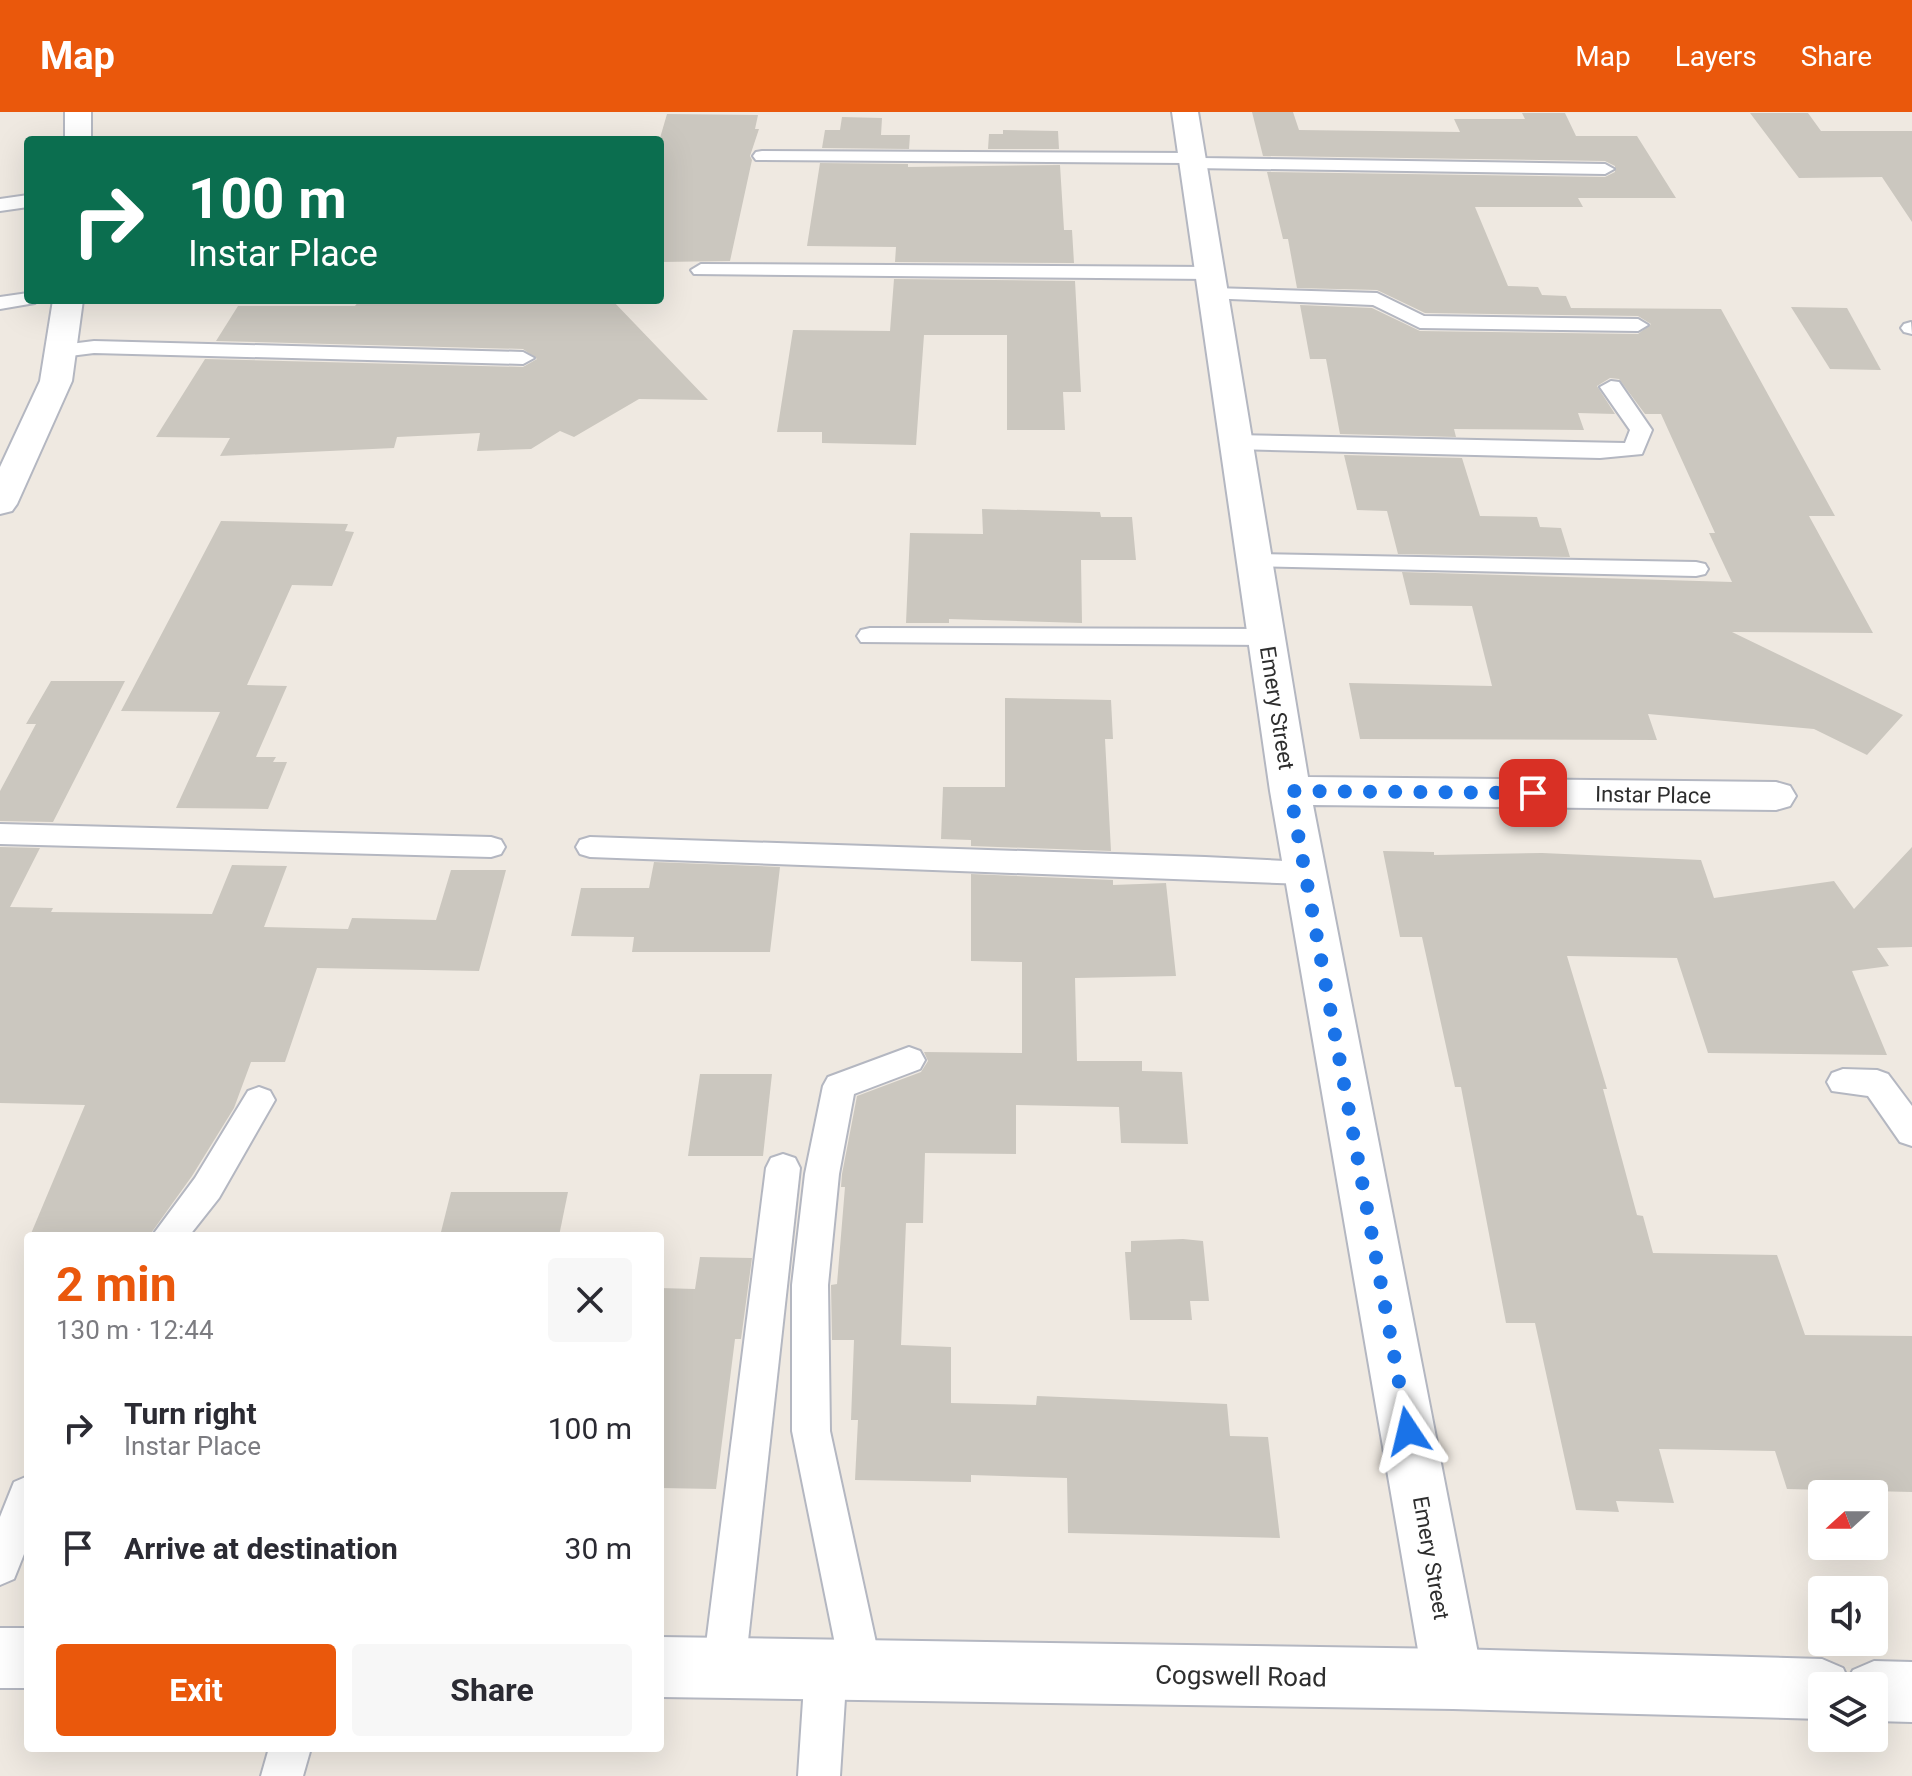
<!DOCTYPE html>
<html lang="en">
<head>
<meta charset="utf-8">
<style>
	:root { --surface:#fff; --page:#f7f7f7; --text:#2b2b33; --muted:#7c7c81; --accent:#ea580c }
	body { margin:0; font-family:Roboto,sans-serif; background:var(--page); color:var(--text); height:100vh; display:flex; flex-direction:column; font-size:30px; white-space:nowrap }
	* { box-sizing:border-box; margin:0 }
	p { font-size:26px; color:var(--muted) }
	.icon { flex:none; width:44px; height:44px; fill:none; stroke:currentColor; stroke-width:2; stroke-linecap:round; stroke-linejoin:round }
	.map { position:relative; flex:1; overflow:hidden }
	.drawer { position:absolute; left:24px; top:1120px; width:640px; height:520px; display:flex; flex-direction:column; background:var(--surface); border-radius:8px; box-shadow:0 8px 32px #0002 }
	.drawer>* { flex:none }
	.top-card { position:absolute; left:24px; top:24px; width:640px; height:168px; border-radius:8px; box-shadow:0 8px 32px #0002; background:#0b6e4f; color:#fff; overflow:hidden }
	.needle { width:52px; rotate:249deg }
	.tools { position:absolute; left:1808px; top:1368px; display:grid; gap:16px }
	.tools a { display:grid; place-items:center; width:80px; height:80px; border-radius:8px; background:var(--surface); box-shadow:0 8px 32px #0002; font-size:40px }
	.pin { position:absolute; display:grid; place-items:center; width:68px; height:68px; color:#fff; margin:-34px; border-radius:16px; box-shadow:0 4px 12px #0006 }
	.me { position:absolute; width:88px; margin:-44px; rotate:350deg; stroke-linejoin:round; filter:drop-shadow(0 0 6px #0008) }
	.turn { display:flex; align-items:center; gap:28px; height:168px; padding:0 32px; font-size:36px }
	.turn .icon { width:104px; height:104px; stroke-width:2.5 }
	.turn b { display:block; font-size:56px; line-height:68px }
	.round { display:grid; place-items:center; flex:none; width:84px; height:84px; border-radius:8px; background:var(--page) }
	.headline { display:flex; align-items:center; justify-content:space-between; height:136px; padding:0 32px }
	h1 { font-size:48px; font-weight:700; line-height:60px; color:var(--accent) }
	.action { display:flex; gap:16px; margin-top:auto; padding:16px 32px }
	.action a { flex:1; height:92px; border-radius:8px; background:var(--accent); color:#fff; font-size:32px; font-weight:700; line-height:92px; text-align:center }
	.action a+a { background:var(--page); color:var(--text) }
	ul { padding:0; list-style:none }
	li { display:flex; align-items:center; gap:24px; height:120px; padding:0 32px }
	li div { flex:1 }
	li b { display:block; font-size:30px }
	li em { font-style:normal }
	header { display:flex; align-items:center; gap:48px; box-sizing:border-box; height:112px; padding:0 40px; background:var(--accent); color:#fff }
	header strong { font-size:38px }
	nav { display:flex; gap:44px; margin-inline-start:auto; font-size:28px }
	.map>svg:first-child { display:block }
	.building { fill:#cbc7bf }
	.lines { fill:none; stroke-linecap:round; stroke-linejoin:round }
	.lane-casing { stroke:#b4b7c1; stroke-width:4 }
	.street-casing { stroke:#b4b7c1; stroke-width:4 }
	.secondary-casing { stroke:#b4b7c1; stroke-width:4 }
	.lane { fill:#fff; fill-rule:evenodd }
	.street { fill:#fff; fill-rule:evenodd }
	.secondary { fill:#fff; fill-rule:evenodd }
	.route { stroke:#1a73e8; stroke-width:14; stroke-dasharray:0 25.2 }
	.labels { text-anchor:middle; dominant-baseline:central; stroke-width:7; stroke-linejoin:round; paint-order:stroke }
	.street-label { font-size:22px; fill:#2e2e2e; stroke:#fff }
	.near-street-label { font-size:26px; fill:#2e2e2e; stroke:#fff }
</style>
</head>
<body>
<header>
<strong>Map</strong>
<nav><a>Map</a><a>Layers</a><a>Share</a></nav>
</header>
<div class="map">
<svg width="1912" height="1664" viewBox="0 0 1912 1664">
	<rect width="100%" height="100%" fill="#efe9e1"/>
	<g class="building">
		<path d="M1252 0H1293L1299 18 1460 20 1454 7H1525L1522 1H1565L1576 24H1637L1676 86H1578L1583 95H1475L1508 174 1538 175 1542 183 1566 184 1571 196 1721 197 1835 404H1809L1873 521 1732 520 1903 603 1867 643 1814 617 1648 602 1657 628 1360 627 1349 571 1492 574 1472 494 1410 493 1402 460 1732 470 1709 421H1715L1661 302H1645L1619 267 1610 266 1597 274 1615 302 1578 301 1584 318 1454 317 1456 325 1340 322 1326 247H1310L1300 193 1372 196 1420 219 1638 222 1651 212 1638 204 1425 201 1377 178 1297 176 1288 127H1283L1267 60 1605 65 1615 60V54L1605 49 1263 44Z"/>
		<path d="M1750 1H1808L1821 19H1912V110L1882 65 1799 66Z"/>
		<path d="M667 2 758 3 755 17H759L750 44 752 48 730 149 660 150V26Z"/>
		<path d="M842 5 882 6 881 23H910L909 37 822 36 825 18H840Z"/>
		<path d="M1003 18 1058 19 1059 37H988L989 22H1003Z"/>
		<path d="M820 51 908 52V55L1060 53 1064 118H1072L1074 151 895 150 896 135 807 134Z"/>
		<path d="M894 167 1075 169 1081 280H1063L1065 318H1007V223H924L916 333 822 331V320H777L793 218 890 219Z"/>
		<path d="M437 188H612L708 288 639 287 574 325 560 319 531 337 477 339 480 321 397 325 394 336 220 344 230 326 156 325 205 247 523 255 537 247 523 237 216 229 238 194H355L358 190 436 191Z"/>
		<path d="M1791 195 1847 196 1881 258 1830 257Z"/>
		<path d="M1344 343 1462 346 1480 404 1537 405 1540 415 1561 416 1570 445 1398 442 1387 399 1357 398Z"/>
		<path d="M982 397 1100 400 1101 405H1132L1136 448H1081L1082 511 949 507V511H906L910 421 983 422Z"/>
		<path d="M221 409 348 412 345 419 354 420 332 474 292 473 247 573 287 574 256 645H276L273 650H287L268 697 176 696 220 600 121 599Z"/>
		<path d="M51 569H125L53 710 0 709V679L36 612H26Z"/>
		<path d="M1005 586 1111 588 1113 627H1105L1111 739 971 734V728L941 727 943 675H1005Z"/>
		<path d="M0 735 40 736 10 795 53 796 51 800 212 802 232 753 287 754 264 815 348 817 352 806 436 808 451 758H506L479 859 317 856 285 950H251L234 996 192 1064 149 1124H30L85 993 0 991Z"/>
		<path d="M1912 735V835L1877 836 1889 854 1852 859 1887 943 1708 941 1677 846 1567 844 1607 977H1603L1637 1103 1643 1104 1653 1141 1777 1143 1805 1223 1912 1224V1380L1787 1377 1775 1339 1659 1337 1674 1391 1616 1389 1619 1400 1576 1398 1535 1211H1506L1461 975H1455L1422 825H1400L1383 739 1434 740V743L1542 741 1701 748 1714 786 1834 769 1854 797Z"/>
		<path d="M654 750 780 755 770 840H632L634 825 571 824 581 776H649Z"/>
		<path d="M971 762 1113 768V773L1166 771 1176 864 1075 866 1077 949H1142V959L1182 960 1188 1032 1121 1031 1119 995 1016 993V1042L925 1041 923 1111H906L901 1233 951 1235V1291L1036 1293 1037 1284 1227 1292 1230 1324 1268 1325 1280 1426 1068 1421 1067 1366 971 1363V1370L855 1368 858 1308H851L854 1228H832L831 1173 837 1172 845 1075H841L842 1062 857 984 921 960 928 949 924 940 1022 941V850L971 849Z"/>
		<path d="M700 962H772L763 1044H688Z"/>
		<path d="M451 1080H568L559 1124H440Z"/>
		<path d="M1183 1127 1203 1129 1209 1189H1190L1192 1208H1130L1125 1140H1131V1129Z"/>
		<path d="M700 1145 752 1146 741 1227H735L716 1377 660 1376V1176L695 1177Z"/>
	</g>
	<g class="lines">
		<g class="lane-casing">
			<g id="lane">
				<path d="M762 39 1192 41 1201 46 1605 52 1614 57 1605 62 1193 56 1184 51 756 48 753 44 756 40Z"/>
				<path d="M28 83V95L0 99V87Z"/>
				<path d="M701 152 1209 155 1219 161 1209 167 694 162 691 158Z"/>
				<path d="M1213 176 1377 181 1424 204 1638 207 1648 213 1638 219 1420 216 1373 193 1206 186 1203 182Z"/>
				<path d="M28 181V188H37L35 191 0 197V185Z"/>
				<path d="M1911 210 1912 222 1904 220 1901 216 1904 212Z"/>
				<path d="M94 229 523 240 534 246 523 252 94 241 62 245 52 239 62 233Z"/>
				<path d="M1611 269 1619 270 1652 318 1642 342 1600 346 1234 337 1223 330 1234 323 1625 331 1630 318 1600 275Z"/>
				<path d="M1254 442 1696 450 1705 452 1708 457 1705 462 1696 464 1245 454 1242 449 1245 444Z"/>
				<path d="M870 516 1266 517 1275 519 1279 525 1275 531 1266 533 861 530 857 524 861 518Z"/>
				<path d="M0 712 491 725 501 728 505 735 501 742 491 745 0 732Z"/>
				<path d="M590 725 1205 745 1305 750 1315 754 1319 761 1315 768 1305 772 590 745 580 742 576 735 580 728Z"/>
				<path d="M909 935 920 939 925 948 920 957 854 982 839 1062 828 1173 830 1319 882 1558 876 1573 861 1579 846 1571 840 1664H798L805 1558 811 1543 826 1537 837 1542 792 1319V1173L805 1062 823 974 828 965Z"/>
				<path d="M1843 957 1877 958 1888 962 1912 994V1034L1900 1030 1868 984 1832 979 1827 970 1832 961Z"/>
				<path d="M259 975 270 979 275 988 219 1086 189 1124H152L195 1066 248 979Z"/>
				<path d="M783 1042 795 1046 800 1056 745 1556 739 1571 724 1577 709 1571 703 1556 766 1056 771 1046Z"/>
				<path d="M28 1364V1432L14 1467 0 1473V1405L14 1370Z"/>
				<path d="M269 1636H311L303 1664H261Z"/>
			</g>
		</g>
		<g class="street-casing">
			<g id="street">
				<rect x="65" y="0" width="26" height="28"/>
				<path d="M1172 0H1198L1308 665 1776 670 1790 674 1796 684 1790 694 1776 698 1313 693 1483 1567 1474 1588 1453 1597 1432 1588 1423 1567 1270 679Z"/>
				<path d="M53 188H83L72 269 17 392 12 399 0 402V355L40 269Z"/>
			</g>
		</g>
		<g class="secondary-casing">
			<g id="secondary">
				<rect x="0" y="1516" width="28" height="60"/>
				<path d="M660 1525 1453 1537 1822 1547 1843 1556 1848 1567 1853 1558 1874 1549 1912 1550V1610L1874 1609V1574H1822V1607L1453 1597 660 1585Z"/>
			</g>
		</g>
		<use href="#lane" class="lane"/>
		<use href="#street" class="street"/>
		<use href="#secondary" class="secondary"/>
	</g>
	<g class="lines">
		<path class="route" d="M1408 1319 1290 679 1533 681"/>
	</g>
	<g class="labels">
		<g class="street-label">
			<text transform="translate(1277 596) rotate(81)">Emery Street</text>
			<text transform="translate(1653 683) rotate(1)">Instar Place</text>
			<text transform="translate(1431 1446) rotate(80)">Emery Street</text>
		</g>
		<g class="near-street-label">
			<text transform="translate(1241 1564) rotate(1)">Cogswell Road</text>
		</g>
	</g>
</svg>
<div class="tools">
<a><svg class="needle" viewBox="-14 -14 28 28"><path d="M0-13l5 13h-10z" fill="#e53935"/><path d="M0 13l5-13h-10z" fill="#7c7c81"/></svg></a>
<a><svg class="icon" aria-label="sound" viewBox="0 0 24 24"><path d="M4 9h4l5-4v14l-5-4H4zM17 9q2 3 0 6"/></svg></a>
<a><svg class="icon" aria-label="layers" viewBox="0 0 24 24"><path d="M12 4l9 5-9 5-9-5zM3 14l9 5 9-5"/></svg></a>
</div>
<div class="pin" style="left:1533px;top:681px;background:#d93025"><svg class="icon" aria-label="arrive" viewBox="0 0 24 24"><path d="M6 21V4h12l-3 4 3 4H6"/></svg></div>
<svg class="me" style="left:1408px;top:1319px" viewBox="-20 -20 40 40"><path d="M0-17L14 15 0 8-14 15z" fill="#1a73e8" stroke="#fff" stroke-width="4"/></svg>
<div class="top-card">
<div class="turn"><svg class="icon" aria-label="right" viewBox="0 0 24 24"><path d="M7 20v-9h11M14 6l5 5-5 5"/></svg><div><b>100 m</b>Instar Place</div></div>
</div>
<section class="drawer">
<div class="headline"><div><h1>2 min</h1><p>130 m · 12:44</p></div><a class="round"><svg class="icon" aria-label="close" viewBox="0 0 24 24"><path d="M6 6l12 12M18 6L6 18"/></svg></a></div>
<ul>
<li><svg class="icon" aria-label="right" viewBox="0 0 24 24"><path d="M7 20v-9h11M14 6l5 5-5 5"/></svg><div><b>Turn right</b><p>Instar Place</p></div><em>100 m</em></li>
<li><svg class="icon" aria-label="arrive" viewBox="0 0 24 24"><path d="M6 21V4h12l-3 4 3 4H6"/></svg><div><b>Arrive at destination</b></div><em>30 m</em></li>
</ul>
<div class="action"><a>Exit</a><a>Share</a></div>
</section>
</div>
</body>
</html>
